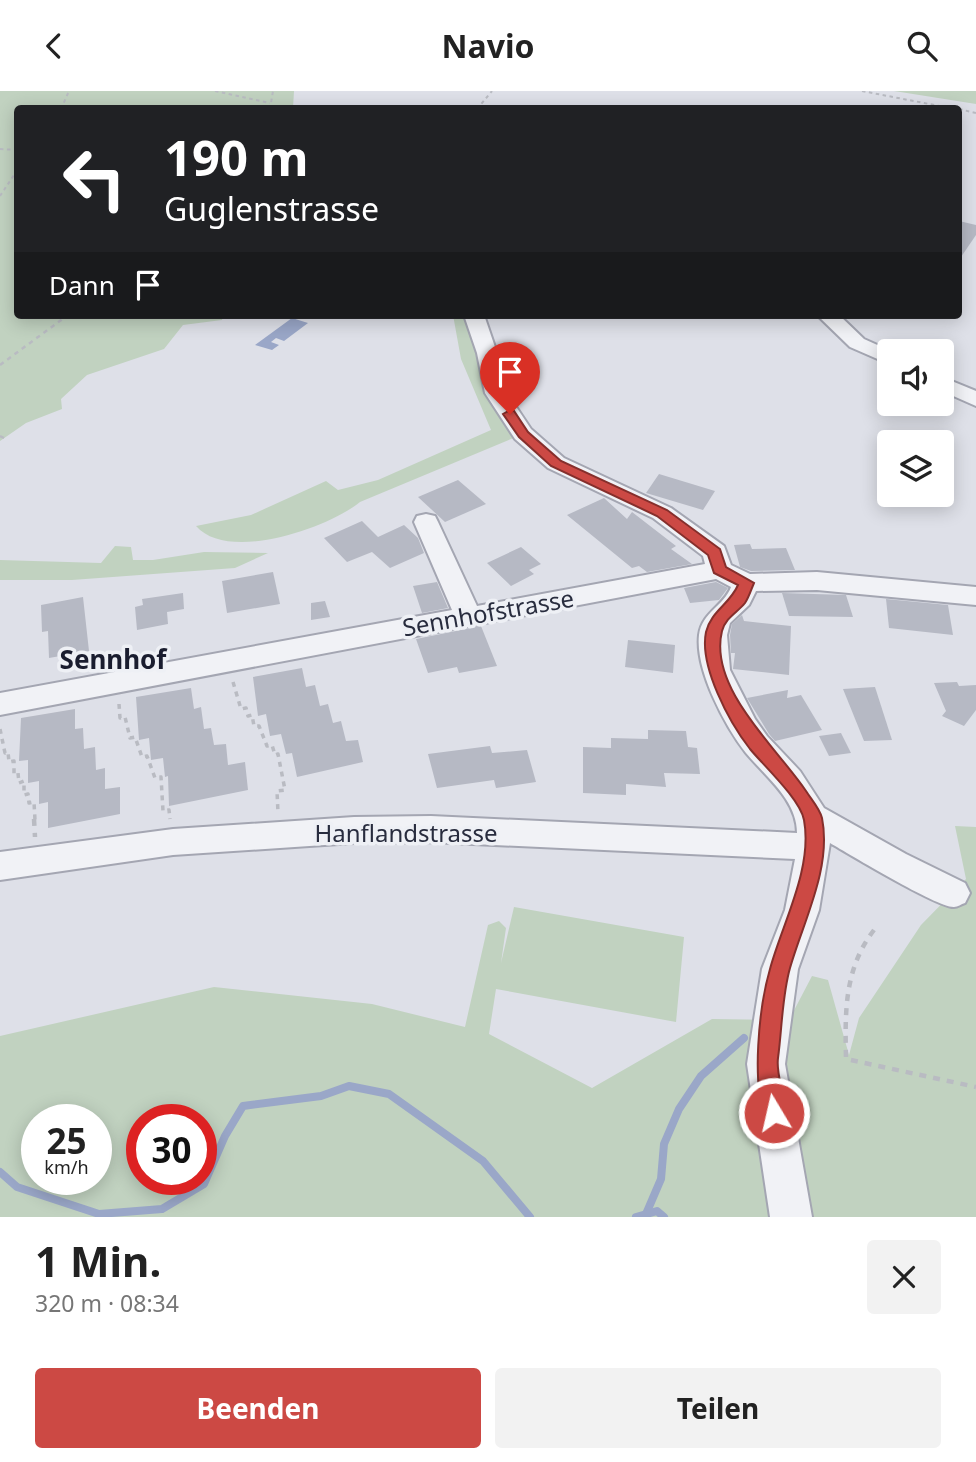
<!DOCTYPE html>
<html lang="de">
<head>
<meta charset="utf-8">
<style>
	:root { --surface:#fff; --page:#f2f2f2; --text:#222; --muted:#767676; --accent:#cc4944 }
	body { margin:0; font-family:"Noto Sans",sans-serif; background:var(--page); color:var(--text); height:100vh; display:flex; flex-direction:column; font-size:26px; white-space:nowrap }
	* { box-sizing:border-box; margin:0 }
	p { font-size:23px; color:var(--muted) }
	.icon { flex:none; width:38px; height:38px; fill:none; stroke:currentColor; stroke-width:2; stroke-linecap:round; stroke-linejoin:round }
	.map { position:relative; height:1126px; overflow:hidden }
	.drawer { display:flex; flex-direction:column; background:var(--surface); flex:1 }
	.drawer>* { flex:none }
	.top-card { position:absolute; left:14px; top:14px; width:948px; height:214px; border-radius:7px; box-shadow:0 4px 18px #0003; background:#202124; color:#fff; overflow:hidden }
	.fabs { position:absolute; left:877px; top:248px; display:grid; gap:14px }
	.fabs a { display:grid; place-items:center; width:77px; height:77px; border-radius:7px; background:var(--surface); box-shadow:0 4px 18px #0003; font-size:35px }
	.speed { position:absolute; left:21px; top:1013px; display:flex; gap:14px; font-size:35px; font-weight:700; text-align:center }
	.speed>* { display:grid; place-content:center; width:91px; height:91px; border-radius:50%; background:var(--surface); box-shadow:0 4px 18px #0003; line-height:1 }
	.speed small { font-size:18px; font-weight:400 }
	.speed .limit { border:10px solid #d22; background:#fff; color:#111 }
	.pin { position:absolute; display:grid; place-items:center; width:60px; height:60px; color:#fff; margin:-72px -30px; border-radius:50% 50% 50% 0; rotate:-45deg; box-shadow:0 0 7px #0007 }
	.pin .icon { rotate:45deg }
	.me { position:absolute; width:77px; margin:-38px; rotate:351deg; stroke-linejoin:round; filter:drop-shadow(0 0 5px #0008) }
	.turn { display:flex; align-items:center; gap:24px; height:147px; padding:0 35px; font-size:32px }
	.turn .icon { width:91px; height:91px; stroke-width:2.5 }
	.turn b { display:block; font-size:49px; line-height:60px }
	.then { display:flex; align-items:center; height:66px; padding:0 35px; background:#0003; gap:14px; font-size:26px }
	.round { display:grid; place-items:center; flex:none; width:74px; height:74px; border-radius:7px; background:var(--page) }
	.head { display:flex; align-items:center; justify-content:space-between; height:119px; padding:0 35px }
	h1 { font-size:42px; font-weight:700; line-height:52px }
	.cta { display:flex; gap:14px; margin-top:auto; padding:14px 35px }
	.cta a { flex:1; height:80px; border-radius:7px; background:var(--accent); color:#fff; font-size:28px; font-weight:700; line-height:80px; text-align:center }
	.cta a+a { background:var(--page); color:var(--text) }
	header { display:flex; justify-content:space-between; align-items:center; height:91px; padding:0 35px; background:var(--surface); font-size:32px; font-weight:700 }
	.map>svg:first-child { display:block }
	.green { fill:#c1d2c0; fill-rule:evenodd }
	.water { fill:#9aa7c8 }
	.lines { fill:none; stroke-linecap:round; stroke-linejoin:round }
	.stream { stroke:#9aa7c8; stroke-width:8 }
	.building { fill:#b6b9c4 }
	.minor-casing { stroke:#a4a6b2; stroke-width:4 }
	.path-far3 { stroke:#b9bbc2; stroke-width:2; stroke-dasharray:3.5 3.5; stroke-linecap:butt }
	.path-far2 { stroke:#b9bbc2; stroke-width:2.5; stroke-dasharray:4.5 4.5; stroke-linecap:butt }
	.path-far1 { stroke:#b9bbc2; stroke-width:3.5; stroke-dasharray:5 5; stroke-linecap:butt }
	.path { stroke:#b9bbc2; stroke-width:4.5; stroke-dasharray:7 7; stroke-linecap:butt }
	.minor { fill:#f1f2f6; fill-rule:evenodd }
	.route { fill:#cc4944; stroke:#852f2c; stroke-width:2 }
	.labels { text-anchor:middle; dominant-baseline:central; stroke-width:7; stroke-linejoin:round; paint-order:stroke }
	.street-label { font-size:24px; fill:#282c3e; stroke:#eef0f5 }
	.neighbourhood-label { font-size:26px; font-weight:bold; fill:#1a1d2f; stroke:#eef0f5 }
</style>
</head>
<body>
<header><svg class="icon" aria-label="back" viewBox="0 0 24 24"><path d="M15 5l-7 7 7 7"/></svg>Navio<svg class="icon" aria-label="search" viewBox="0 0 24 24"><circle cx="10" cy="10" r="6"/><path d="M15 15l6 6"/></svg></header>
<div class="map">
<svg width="976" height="1126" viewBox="0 0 976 1126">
	<rect width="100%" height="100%" fill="#dee0e8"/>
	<g class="green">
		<path d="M0 0H294L293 17 18 18V224H223L222 229 183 234 164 258 87 284 61 308 62 318 26 332 0 350Z"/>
		<path d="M894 0H976V13Z"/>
		<path d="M453 224H474L523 343 360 411C328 437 228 472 196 435L251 424 326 390 338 399 378 389 491 339 461 268Z"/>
		<path d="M115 455 131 456 133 469H153L204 461 268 462 235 477 72 489H0V469L101 472Z"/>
		<path d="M955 735 976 736V1126H0V945L214 896 372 913 465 936 488 834 499 830 506 837 501 872 514 816 684 846 676 931 496 898 489 943 592 997 712 928 789 929 812 885 828 889 849 964 859 927 921 834 966 788ZM37 1029H96V1088H37ZM142 1029H201V1088H142Z"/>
	</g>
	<path class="water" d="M292 227 308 232 284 250 276 247 271 251 279 254 272 259 255 254Z"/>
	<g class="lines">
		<g class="stream">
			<path d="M0 1081 17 1096 99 1123 162 1118 204 1093 225 1045 243 1015 321 1005 349 995 389 1003 483 1070 530 1126"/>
			<path d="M646 1123 661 1088 664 1053 679 1018 701 985 744 947"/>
			<path d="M636 1126 657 1120 664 1126"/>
		</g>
	</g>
	<g class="building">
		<path d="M959 130 976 134V144L959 169Z"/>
		<path d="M659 383 715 400 703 419 646 402Z"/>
		<path d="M458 389 486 413 445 431 418 406Z"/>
		<path d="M604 407 627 428 632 421 676 455 671 458 692 473 647 481 639 475 632 477 567 424Z"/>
		<path d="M362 430 378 446 404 434 418 447 424 462 390 477 372 461 347 471 324 447Z"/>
		<path d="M750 453 752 458 786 457 795 479 751 480 740 476 734 454Z"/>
		<path d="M521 456 541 473 529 479 534 483 511 495 487 472Z"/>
		<path d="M273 481 280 513 227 522 222 490Z"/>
		<path d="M437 491 448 517 422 522 413 495Z"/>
		<path d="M716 491 728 497 719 509 690 512 684 497Z"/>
		<path d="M183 502 184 518 167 521 168 533 137 539 135 516 143 514 142 508Z"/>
		<path d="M782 502 846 504 853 526 789 525Z"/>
		<path d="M83 506 89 560 49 567 48 540 42 541 41 514Z"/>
		<path d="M886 508 948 514 953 544 889 537Z"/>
		<path d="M325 510 330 526 311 529V512Z"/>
		<path d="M742 524 744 530 791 535 789 584 733 578 735 562H731L730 544 732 533Z"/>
		<path d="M481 535 497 575 459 582 457 576 428 582 416 548Z"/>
		<path d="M628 549 675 554 673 582 625 576Z"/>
		<path d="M302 577 306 596 315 594 320 615 328 613 333 632 341 630 346 650 358 649 363 671 297 686 292 662 286 663 281 643 270 645 266 623 258 625 253 586Z"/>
		<path d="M957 591 959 595 976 594V619L964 635 942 625 946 620 934 592Z"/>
		<path d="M875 596 892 649 864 650 843 598Z"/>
		<path d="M191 597 194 618 201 616 204 638 211 637 214 654 226 653 228 674 245 671 248 699 169 715 168 685 165 686 163 667 151 669 149 647 139 649 136 606Z"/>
		<path d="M788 599 787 607 801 604 822 639 775 650 769 643 747 607Z"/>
		<path d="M75 618V638L83 637 84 658 95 656 96 679 105 677V698L120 696V723L48 737V711L39 713V690L28 692V669L19 670 21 627Z"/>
		<path d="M648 639 686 640 688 656 697 657 700 683 664 682 666 696 626 693V704L583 702V656L611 657V647L648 648Z"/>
		<path d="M841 642 851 662 829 665 819 645Z"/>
		<path d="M490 655 492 662 527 659 536 691 496 697 494 689 437 697 428 663Z"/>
	</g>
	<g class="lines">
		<g class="minor-casing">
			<g id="minor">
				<path d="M464 224H484L497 262 507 302 531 338 564 367 671 417 724 455 731 474 750 483 817 481 976 496V514L817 499 756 500 749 514 730 532 727 544 730 579 755 628 767 645 800 680 824 717 906 763 965 792 970 802 965 812C961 813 958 816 954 816 938 817 849 763 830 752L819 819 798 878 785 973 812 1126H770L747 973 762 878 785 819 795 768 431 751 354 752 173 764 0 789V761L173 738 354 726 431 725 797 742C797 709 766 686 746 662 725 635 695 579 699 544 702 521 724 515 731 496L716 488 0 624V602L452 519 414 431 417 425 426 423 435 425 438 431 477 515 705 473 703 465 653 427 548 377 515 348 485 302 477 262Z"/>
				<path d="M817 224H839L864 248 893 261H889V273L850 256Z"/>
				<path d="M942 286 976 300V315L942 300Z"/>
			</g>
		</g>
		<g class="path-far3">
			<path d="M215 0 270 12"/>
			<path d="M862 0 955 18"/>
			<path d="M61 18 69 0"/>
			<path d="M270 18 273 0"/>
			<path d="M477 18 492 0"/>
			<path d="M959 18 976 22"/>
			<path d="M0 58 18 59"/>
			<path d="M0 105 18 78"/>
		</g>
		<g class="path-far2">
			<path d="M0 274 68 224"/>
			<path d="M0 345 4 347"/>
		</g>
		<g class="path-far1">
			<path d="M233 591 241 618 246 617 248 625 252 624 254 635H259L267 655 272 654 275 664 278 663 285 699 277 700 278 722"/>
			<path d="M119 613 120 627 125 626 130 647 135 646 142 666 147 665 155 687 161 686 163 720 169 719 170 728"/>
			<path d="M0 638 5 662 8 661 9 671 14 670V683L18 682 19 692 24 690V704L28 703 29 712 34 711 35 729"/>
		</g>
		<g class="path">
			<path d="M34 728 35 746"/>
			<path d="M874 839C844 878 845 921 846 968L976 996"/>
		</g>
		<use href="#minor" class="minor"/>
	</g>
	<path class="route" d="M510 319 514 320 528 341 561 370 667 419 720 458 726 476 754 492C751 499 749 506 745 512 737 522 726 526 722 540 708 597 778 658 806 700 811 708 820 718 822 727 832 777 803 831 790 877 782 905 782 938 778 967 775 987 790 1010 782 1029L774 1033 766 1029C751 993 759 916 770 878 782 833 813 778 804 729 800 708 764 675 750 658 729 631 699 575 706 541 711 520 730 513 738 494L714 482 708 464 657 425 551 375 519 346 503 323Z"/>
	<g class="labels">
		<g class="street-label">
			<text transform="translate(488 521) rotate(-10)">Sennhofstrasse</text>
			<text x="406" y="741">Hanflandstrasse</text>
		</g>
		<g class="neighbourhood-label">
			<text x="113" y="568">Sennhof</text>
		</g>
	</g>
</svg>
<div class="fabs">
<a><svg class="icon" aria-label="sound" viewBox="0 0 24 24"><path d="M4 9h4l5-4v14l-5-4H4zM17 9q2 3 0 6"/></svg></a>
<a><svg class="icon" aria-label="layers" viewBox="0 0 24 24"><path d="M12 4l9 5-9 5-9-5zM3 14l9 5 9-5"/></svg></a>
</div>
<div class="speed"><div>25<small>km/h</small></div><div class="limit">30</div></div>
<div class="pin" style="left:510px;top:323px;background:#d93025"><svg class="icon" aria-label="arrive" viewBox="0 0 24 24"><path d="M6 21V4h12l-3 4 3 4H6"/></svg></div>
<svg class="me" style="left:774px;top:1022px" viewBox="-20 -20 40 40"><circle r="17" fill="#cc4944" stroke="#fff" stroke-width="3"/><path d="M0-11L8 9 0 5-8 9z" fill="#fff"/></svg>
<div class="top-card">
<div class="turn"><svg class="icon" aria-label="left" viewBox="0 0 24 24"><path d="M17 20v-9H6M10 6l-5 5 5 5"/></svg><div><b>190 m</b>Guglenstrasse</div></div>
<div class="then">Dann<svg class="icon" aria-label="arrive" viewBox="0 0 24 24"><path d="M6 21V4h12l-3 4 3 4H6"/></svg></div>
</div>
</div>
<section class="drawer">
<div class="head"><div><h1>1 Min.</h1><p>320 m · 08:34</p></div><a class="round"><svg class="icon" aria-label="close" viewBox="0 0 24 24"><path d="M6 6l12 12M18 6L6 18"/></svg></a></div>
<div class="cta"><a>Beenden</a><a>Teilen</a></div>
</section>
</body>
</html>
